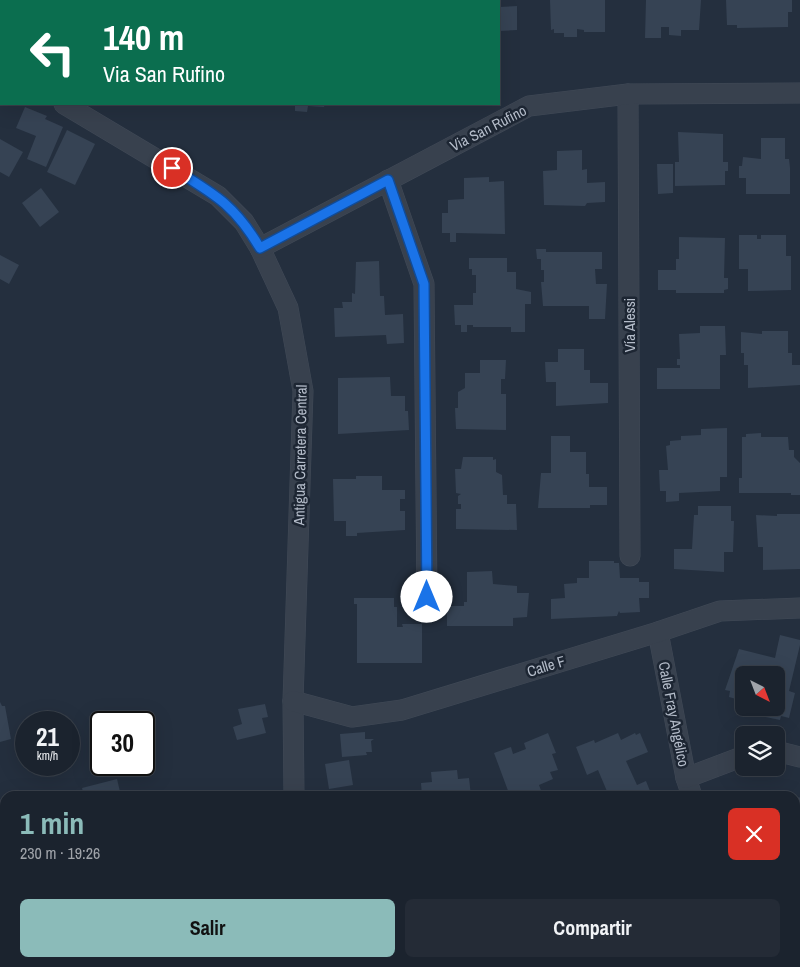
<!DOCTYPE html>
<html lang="es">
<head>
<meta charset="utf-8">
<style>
	:root { --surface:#1b232e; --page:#242b36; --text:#f1f3f6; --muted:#a0a4aa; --line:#39404a; --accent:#8bbbb9 }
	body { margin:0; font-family:"Archivo Narrow",sans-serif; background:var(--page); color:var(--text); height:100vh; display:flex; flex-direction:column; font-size:19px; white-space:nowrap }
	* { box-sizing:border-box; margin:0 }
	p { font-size:16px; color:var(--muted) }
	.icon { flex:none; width:28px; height:28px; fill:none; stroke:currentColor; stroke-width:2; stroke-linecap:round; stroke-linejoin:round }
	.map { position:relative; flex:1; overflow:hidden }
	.side { position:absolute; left:0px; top:791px; width:800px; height:176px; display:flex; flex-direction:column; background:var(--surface); border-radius:15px 15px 0 0; box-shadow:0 5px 20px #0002,0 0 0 1px var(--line) }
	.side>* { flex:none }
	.hud { position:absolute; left:0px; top:0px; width:500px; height:105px; box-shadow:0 5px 20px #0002,0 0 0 1px var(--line); background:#0b6e4f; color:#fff; overflow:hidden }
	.needle { width:32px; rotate:138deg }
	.tools { position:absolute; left:735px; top:666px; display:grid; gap:10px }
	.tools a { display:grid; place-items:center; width:50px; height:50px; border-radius:8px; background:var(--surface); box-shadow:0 5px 20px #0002,0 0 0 1px var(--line); font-size:25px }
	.speed { position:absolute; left:15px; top:711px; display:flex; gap:10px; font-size:25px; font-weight:700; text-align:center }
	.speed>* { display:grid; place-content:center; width:65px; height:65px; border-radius:50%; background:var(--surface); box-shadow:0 5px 20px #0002,0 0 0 1px var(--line); line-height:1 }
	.speed small { font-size:12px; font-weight:400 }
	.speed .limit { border:2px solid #111; border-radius:8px; background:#fff; color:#111 }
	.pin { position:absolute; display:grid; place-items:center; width:42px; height:42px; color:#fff; margin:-21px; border:2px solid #fff; border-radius:50%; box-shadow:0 1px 5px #0007 }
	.me { position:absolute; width:55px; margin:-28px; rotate:0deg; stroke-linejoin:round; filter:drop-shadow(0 0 4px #0008) }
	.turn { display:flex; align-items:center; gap:18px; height:105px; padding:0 20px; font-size:22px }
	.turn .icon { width:65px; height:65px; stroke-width:2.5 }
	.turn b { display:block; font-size:35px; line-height:42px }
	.round { display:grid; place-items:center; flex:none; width:52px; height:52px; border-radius:8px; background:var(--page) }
	.summary { display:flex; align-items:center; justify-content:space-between; height:85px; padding:0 20px }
	h1 { font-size:30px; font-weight:800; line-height:38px; color:var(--accent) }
	.button { display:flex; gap:10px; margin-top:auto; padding:10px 20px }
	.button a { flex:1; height:58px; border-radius:8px; background:var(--accent); color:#111; font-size:20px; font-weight:800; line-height:58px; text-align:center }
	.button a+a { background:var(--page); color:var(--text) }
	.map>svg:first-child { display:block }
	.building { fill:#364354 }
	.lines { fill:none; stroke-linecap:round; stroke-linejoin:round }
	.minor-casing { stroke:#414a57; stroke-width:21 }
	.minor { stroke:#38414e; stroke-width:20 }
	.route-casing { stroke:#114b97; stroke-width:12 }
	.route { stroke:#1a73e8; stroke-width:9 }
	.labels { text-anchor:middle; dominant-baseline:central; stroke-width:5; stroke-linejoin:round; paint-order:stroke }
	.street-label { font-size:15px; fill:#b4bcc9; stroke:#1d2633 }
</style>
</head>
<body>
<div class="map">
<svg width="800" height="967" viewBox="0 0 800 967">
	<rect width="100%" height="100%" fill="#242f3e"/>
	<g class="building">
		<path d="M550 0H605V32H584V30L577 29V37H564V33H554V29L551 30Z"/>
		<path d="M646 0H701L699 30H681V36L669 35V27H661V38H645Z"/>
		<path d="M726 0H792V12H788V27L737 28V25H727Z"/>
		<path d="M517 6V30L499 31V7Z"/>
		<path d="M295 104H325L324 107 308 106 307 112 295 111Z"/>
		<path d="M25 107 47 116 45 119 63 127 46 167 27 159 36 136 16 128Z"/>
		<path d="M67 130 95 144 75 185 47 172Z"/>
		<path d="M678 132 723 134V162H728V171H725V185L675 186V162H679Z"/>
		<path d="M761 138H785V159H789L790 168V194H746V178H739V166H742L743 157 761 159Z"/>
		<path d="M0 139 23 152 9 177 0 172Z"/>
		<path d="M582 150V170L587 169V183L605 182V202L587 203 585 206 544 205 543 171 557 170V151Z"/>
		<path d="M657 164H673V193L658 194Z"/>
		<path d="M489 177V182L504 181 505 234 456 233V242H450V233H442V213H448V200L464 199V178Z"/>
		<path d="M41 188 59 212 40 227 22 203Z"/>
		<path d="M739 235H757V239H761V235H786V256H791V290L748 291V269H739Z"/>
		<path d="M679 237 725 238 724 278H728V289L724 290V293H676V290H658V270H676V259H679Z"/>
		<path d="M536 249H546V252H602V269H595L596 284H607L605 319H589V306H543L541 282H544V270H541V259H537Z"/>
		<path d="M0 255 19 265 9 284 0 279Z"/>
		<path d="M469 258H507V272H516V289L531 292V304H525V332H511V327H473V325H467V332H461V325H455L454 305H473V293H476V275H472V269H469Z"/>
		<path d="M379 261 380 296H384L385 315 403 314 404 343 387 344 386 335 335 337 334 308H343L342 302H352V293L355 294 356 262Z"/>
		<path d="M700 326H725L726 355H720V389H657V368H680V365H677V359H680L679 334 700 333Z"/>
		<path d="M762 331H788V353H792V365H800V385L748 388V365H744V353H741V332L762 334Z"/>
		<path d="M558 349H584V370H590V383H608V403L556 406V382H546L545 362H558Z"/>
		<path d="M480 360H506L505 379H501V394H506V430L456 429 455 408H458V392L465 388V373H480Z"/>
		<path d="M390 377 391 396H405V411H408L409 430 338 434V378Z"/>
		<path d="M727 428V477H720V491L679 493V501L666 502V491H660L659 470H668L666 446 670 445V441L681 440V436L701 435V429Z"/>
		<path d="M761 433V437H788L789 450H794V457L800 463V495H791V493H739V478H742V437H746V434Z"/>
		<path d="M551 436H570V452H586V474H589V487H607V505H590V508H538L541 473H551Z"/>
		<path d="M463 457H493V460L496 459V472L502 475 503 495H507V504H516L517 530 456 529V509H461V504H458V496L461 494 456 493 455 469H461Z"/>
		<path d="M356 476H382V490H405V499H400V511H405V530L357 533V536H346V521H334L333 479H356Z"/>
		<path d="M698 506H731V521H734L733 552H724V572L674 569V549H692L694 515H698Z"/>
		<path d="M777 514H800V569L763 570V547H758L756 515 777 516Z"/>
		<path d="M589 561H614V563H619L620 578H639V582H649V598H639L640 612 620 613 619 611 617 616 551 619V599L565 598 564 584 577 583V578H589Z"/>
		<path d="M492 571 493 584 517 586V593H529L527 617 513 618V626H447V606H464V602H467V572Z"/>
		<path d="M354 598H394V607H397V627H403L402 624H422V663H357V604H354Z"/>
		<path d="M780 635 800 640V645L789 691 795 693 789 718 781 716 780 720 761 716 763 708H776V675H744V691L738 689 736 699 729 697 730 691 725 690 739 649 775 658Z"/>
		<path d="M0 702 2 706H5L11 739 0 742Z"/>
		<path d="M265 704 268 717 262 718 266 733 237 740 233 727 242 724 238 709Z"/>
		<path d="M365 732V739H374L371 741 372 752H366L367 755 342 757 340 734Z"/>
		<path d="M548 733 556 753 552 754 558 770 550 772 553 779 539 785 543 796H510L494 753 511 747 513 754 526 749 524 743Z"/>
		<path d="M618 733 621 740 635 733 636 735 640 733 648 752 626 761 637 785 646 781 652 796H609L598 770 587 775 576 747 594 740 595 743Z"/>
		<path d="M349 760 353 785 329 789 325 764Z"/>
		<path d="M457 770 458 779 469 778 471 796H422L421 783 432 782 431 772Z"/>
		<path d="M117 779 121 796H84L82 788Z"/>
		<path d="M799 797 800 798V825L795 820V801Z"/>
		<path d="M800 827V878L795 883V833Z"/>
		<rect x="157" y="962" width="29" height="5"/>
		<path d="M225 962H266L267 967H226Z"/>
		<rect x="320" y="962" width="29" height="5"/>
		<path d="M500 962H561L560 967H494L493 963Z"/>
		<rect x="572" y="962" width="49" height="5"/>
		<path d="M695 962H738L740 967H691L690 965Z"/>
	</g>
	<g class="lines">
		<g class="minor-casing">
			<g id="minor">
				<path d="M0 69H1"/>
				<path d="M628 94 630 556"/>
				<path d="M64 104 218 196 244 222 260 248 288 308 303 391 293 701 294 796"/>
				<path d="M388 180 424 284 427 597"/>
				<path d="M260 248 529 106 628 94 800 93"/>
				<path d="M658 632 686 778 692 796"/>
				<path d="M293 701 352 717 402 710 658 632 720 611 800 608"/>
				<path d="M776 751 800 757"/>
				<path d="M686 778 744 756"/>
				<path d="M295 962V967"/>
				<path d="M785 962 788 967"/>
				<path d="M191 967V962"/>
			</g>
		</g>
		<use href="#minor" class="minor"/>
	</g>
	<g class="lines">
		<g class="route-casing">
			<path id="route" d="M172 168C214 194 234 204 260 248L388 180 424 284 427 597"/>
		</g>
		<use href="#route" class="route"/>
	</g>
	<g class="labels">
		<g class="street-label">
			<text transform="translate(488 128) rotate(-27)">Via San Rufino</text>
			<text transform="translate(629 325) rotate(-90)">Vía Alessi</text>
			<text transform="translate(300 455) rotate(-89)">Antigua Carretera Central</text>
			<text transform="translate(546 666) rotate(-17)">Calle F</text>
			<text transform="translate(674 714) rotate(79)">Calle Fray Angélico</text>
		</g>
	</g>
</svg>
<div class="tools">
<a><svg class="needle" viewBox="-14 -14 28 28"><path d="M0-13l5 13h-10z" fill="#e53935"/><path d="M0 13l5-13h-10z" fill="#a0a4aa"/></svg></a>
<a><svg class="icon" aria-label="layers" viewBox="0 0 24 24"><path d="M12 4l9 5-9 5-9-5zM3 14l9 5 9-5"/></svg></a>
</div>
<div class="speed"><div>21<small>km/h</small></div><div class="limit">30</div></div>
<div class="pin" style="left:172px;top:168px;background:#d93025"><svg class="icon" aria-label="arrive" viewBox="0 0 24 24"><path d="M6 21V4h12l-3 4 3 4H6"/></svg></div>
<svg class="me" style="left:427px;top:597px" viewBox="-20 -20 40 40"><circle r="19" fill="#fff"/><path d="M0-13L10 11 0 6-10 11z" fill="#1a73e8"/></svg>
<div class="hud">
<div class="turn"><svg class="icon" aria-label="left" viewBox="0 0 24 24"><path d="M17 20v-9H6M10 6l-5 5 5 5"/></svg><div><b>140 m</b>Via San Rufino</div></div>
</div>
<section class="side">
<div class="summary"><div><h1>1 min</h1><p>230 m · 19:26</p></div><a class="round" style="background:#d93025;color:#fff"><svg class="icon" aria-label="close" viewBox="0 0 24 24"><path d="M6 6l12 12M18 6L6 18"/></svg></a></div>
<div class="button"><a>Salir</a><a>Compartir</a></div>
</section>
</div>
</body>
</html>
